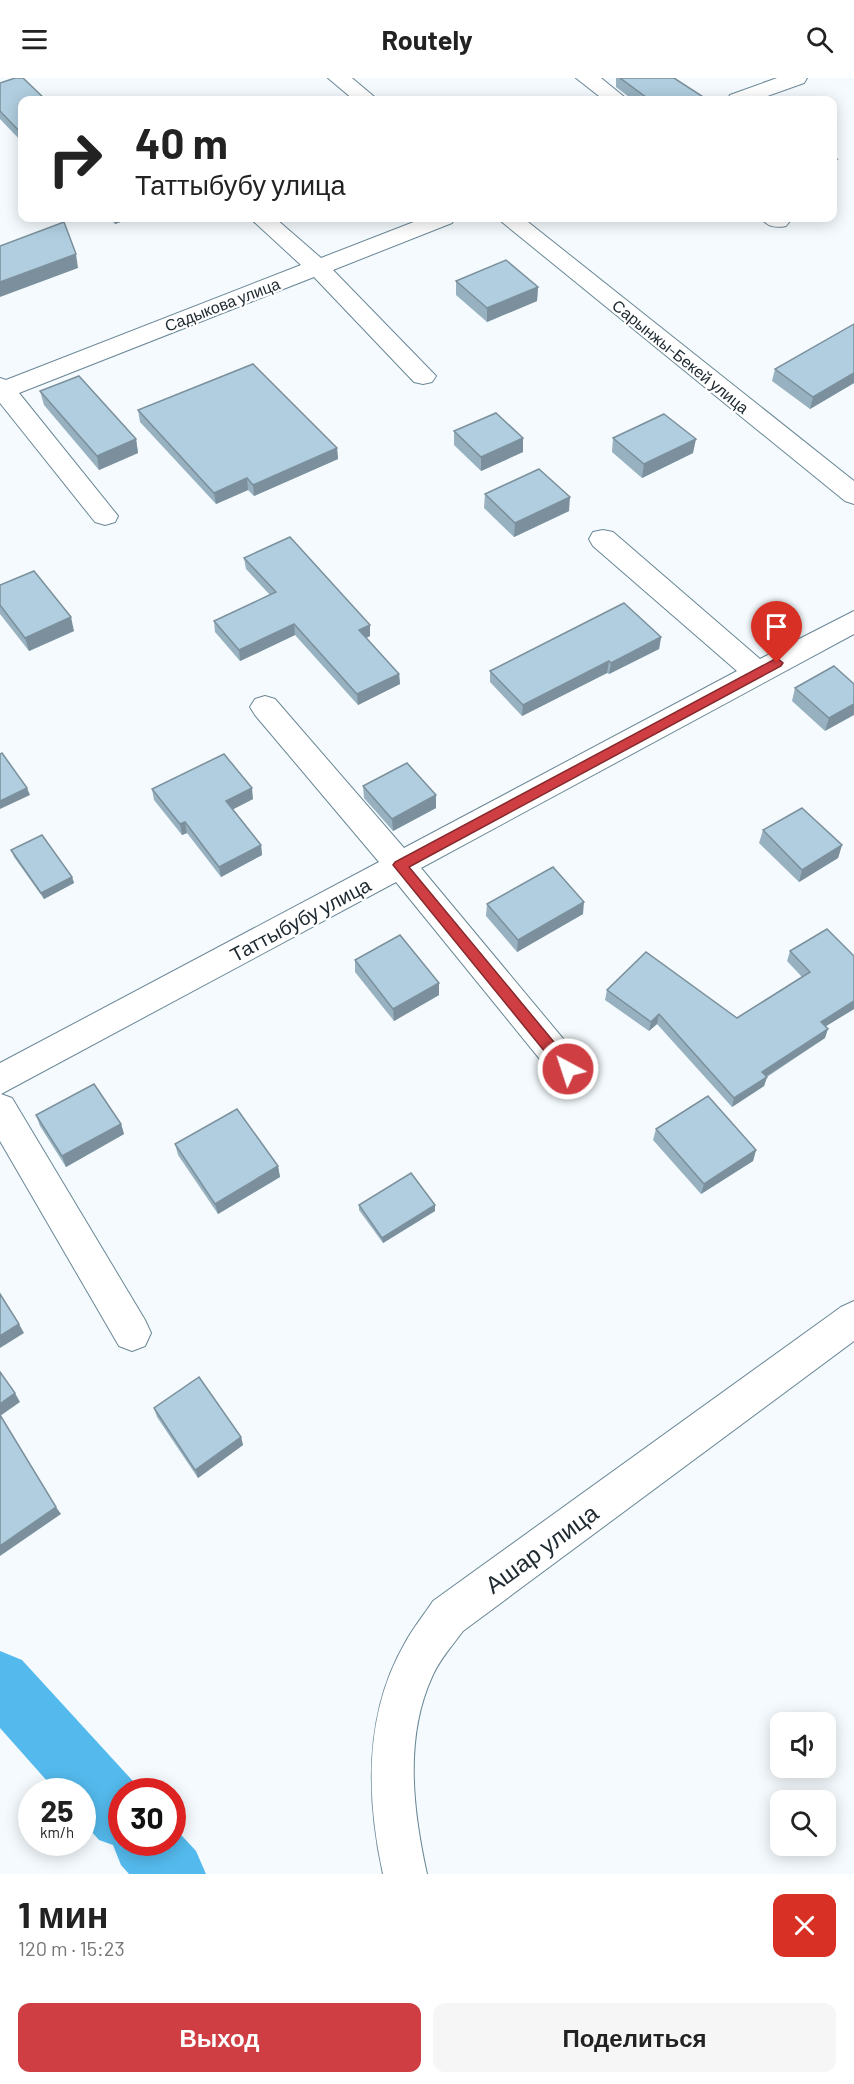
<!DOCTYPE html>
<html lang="ru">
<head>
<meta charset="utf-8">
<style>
	:root { --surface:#fff; --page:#f6f6f6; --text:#222; --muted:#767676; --accent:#ce3e43 }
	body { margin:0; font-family:Barlow,sans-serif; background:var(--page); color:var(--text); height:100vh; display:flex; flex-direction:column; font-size:22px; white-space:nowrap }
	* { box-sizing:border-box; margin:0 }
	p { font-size:20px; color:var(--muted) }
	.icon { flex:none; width:33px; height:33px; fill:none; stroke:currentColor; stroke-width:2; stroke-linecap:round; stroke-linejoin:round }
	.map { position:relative; height:1796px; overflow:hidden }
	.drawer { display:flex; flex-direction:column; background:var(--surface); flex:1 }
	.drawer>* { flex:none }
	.guide { position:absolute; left:18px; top:18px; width:819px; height:126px; border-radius:12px; box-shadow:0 3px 15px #0003; background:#fff; color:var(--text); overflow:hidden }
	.controls { position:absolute; left:770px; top:1634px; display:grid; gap:12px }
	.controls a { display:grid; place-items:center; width:66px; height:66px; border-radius:12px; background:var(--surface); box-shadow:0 3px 15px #0003; font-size:30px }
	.speed { position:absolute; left:18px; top:1700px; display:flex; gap:12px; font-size:30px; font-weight:700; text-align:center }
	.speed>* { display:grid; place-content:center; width:78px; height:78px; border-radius:50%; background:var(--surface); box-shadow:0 3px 15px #0003; line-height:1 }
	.speed small { font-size:15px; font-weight:400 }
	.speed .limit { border:9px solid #d22; background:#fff; color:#111 }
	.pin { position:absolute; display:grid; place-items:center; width:51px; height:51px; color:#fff; margin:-62px -26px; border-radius:50% 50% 50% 0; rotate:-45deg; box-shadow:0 0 6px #0007 }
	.pin .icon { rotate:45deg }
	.me { position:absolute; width:66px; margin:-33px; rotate:320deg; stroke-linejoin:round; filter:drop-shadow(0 0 4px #0008) }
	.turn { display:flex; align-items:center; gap:21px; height:126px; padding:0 18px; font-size:27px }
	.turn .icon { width:78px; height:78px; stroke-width:2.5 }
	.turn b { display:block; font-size:42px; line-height:51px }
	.round { display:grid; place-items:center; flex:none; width:63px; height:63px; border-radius:12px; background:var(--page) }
	.head { display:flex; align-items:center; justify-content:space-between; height:102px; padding:0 18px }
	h1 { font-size:36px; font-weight:700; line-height:45px }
	.button { display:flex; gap:12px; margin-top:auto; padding:12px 18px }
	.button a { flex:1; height:69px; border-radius:12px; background:var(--accent); color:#fff; font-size:24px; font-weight:700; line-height:69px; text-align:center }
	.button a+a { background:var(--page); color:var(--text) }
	header { display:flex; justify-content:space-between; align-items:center; height:78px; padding:0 18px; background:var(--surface); font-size:27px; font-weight:700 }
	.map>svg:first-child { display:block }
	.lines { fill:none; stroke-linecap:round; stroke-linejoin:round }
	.canal { fill:#54baed; fill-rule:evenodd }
	.minor-casing { stroke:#6a8796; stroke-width:2 }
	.minor { fill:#fff; fill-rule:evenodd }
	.wall { fill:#97b1c0 }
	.shaded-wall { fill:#7b909c }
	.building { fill:#b0cedf; stroke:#7b909c; stroke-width:1.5 }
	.route { fill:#ce3e43; stroke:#86282c; stroke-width:1.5 }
	.labels { text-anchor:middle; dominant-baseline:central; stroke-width:4.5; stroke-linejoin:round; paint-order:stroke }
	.far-street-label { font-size:16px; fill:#202b32; stroke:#fff }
	.street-label { font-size:20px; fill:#202b32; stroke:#fff }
	.near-street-label { font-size:24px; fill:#202b32; stroke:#fff }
</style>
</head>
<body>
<header><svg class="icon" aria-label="menu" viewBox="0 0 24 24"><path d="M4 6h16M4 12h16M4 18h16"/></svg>Routely<svg class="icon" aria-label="search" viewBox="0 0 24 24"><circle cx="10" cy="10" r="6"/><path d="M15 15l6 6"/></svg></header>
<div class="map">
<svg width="854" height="1796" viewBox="0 0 854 1796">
	<rect width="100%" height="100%" fill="#f4fafd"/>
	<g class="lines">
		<path class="canal" d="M0 1573 22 1582 142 1713H122V1764H172V1747L196 1773 206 1796H129L121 1787 113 1767 99 1762 82 1743V1713H56L0 1650Z"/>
		<g class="minor-casing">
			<g id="minor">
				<path d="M328 0H352L378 22H354Z"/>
				<path d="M576 0H601L628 22H604Z"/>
				<path d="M777 0H807L804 5 756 22H727L730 17Z"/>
				<path d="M250 140H275L321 180 424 140H455L452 145 333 192 436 298 432 304 423 306 414 304 314 199 19 315 118 438 115 444 105 447 95 444 0 325V300L6 302 301 187Z"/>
				<path d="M497 140H523L854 403V426L845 423Z"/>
				<path d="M761 140H787L790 143 786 148C776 150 768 149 761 140Z"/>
				<path d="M603 452 613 454 760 581 854 533V556L421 790 580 981 585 991 580 1001 568 1006 556 1001 396 804 1 1016 12 1020 145 1242 151 1255 145 1268 132 1273 119 1268 0 1063V985L379 784 255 637 250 629 255 621 265 618 275 621 404 770 737 593 593 468 589 461 593 454Z"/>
				<path d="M854 1223V1263L463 1553C452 1568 439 1582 432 1599 404 1660 413 1733 427 1796H383C366 1718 364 1636 405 1565 413 1550 424 1537 433 1523L841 1229Z"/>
			</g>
		</g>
		<use href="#minor" class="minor"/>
	</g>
	<g class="wall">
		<path d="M616 0H674L708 22H633L616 9Z"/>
		<path d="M0 5 22 22V64L0 41Z"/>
		<path d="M109 140H132L115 146Z"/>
		<path d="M456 203 538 209 537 223 487 244 456 217Z"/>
		<path d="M854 246V305L810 331 772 303 775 291Z"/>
		<path d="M40 313 136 361 138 375 99 392 44 327Z"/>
		<path d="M138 332 337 370 338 381 254 418 248 412 216 426 140 344Z"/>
		<path d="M454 353 523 360V374L481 393 454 367Z"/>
		<path d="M613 360 693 375 642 400 612 374Z"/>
		<path d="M485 416 569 433 514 459 484 430Z"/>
		<path d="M244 480 370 558 366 560 399 596 400 606 358 627 295 557 240 583 215 554 214 543 270 517 246 491Z"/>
		<path d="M0 507 74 553 29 573 0 536Z"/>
		<path d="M661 559 659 571 609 596 607 595 522 638 490 604V593Z"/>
		<path d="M854 606 825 653 792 623 795 610Z"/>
		<path d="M363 708 436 717V730L393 753 364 720Z"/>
		<path d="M152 711 253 721 233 731 261 767 262 777 221 799 187 755 182 757 154 722Z"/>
		<path d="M763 752 842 767 838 780 799 804 759 765Z"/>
		<path d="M11 772 72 799 74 805 44 821 14 779Z"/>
		<path d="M487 826 583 836 517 874 486 838Z"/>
		<path d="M790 873 854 931 826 948 825 960 767 999 764 1008 732 1029 657 946 649 953 605 922 607 912 737 940 802 899 787 883Z"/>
		<path d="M355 882 439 917 394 943 355 894Z"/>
		<path d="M36 1037 121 1046 124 1056 66 1089 40 1048Z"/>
		<path d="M656 1051 756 1072 753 1083 701 1116 653 1062Z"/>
		<path d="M175 1066 278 1088 280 1099 218 1136 178 1077Z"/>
		<path d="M359 1127H435V1133L383 1165 359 1132Z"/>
		<path d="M154 1330 241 1359 243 1367 198 1400 157 1339Z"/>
	</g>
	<g class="shaded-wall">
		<path d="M837 81 835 92 832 94V83Z"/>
		<path d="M114 140H132L115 146Z"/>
		<path d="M76 176 78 190 0 219V204Z"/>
		<path d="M538 209 537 223 487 244V230Z"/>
		<path d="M854 295V305L810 331 813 319Z"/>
		<path d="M523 360V374L481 393V379Z"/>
		<path d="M136 361 138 375 99 392 97 378Z"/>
		<path d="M696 361 693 375 642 400 644 386Z"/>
		<path d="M337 370 338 381 254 418 253 407Z"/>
		<path d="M247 400 248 412 216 426 214 415Z"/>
		<path d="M570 419 569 433 514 459 515 445Z"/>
		<path d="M71 539 74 553 29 573 25 560Z"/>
		<path d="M294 546 295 557 240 583 239 572Z"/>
		<path d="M370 547V558L360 563 359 552Z"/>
		<path d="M661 559 659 571 609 596 611 585Z"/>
		<path d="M609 583 607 595 522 638 523 627Z"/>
		<path d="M399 596 400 606 358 627 357 616Z"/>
		<path d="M854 626V637L825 653 829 640Z"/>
		<path d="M27 710 30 717 0 731V723Z"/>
		<path d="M252 710 253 721 228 734 226 723Z"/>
		<path d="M436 717V730L393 753 392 741Z"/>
		<path d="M185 744 187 755 182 757 180 746Z"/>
		<path d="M261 767 262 777 221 799 219 789Z"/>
		<path d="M842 767 838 780 799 804 802 792Z"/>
		<path d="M72 799 74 805 44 821 41 815Z"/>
		<path d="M584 824 583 836 517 874 518 862Z"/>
		<path d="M439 905V917L394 943 393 931Z"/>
		<path d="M854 923V931L818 953 821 944Z"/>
		<path d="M659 936 657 946 649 953 651 944Z"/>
		<path d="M828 951 825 960 759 1003 762 994Z"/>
		<path d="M767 999 764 1008 732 1029 734 1020Z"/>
		<path d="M121 1046 124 1056 66 1089 62 1078Z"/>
		<path d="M756 1072 753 1083 701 1116 704 1106Z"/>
		<path d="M278 1088 280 1099 218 1136 215 1126Z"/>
		<path d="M435 1127V1133L383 1165 382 1160Z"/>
		<path d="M19 1246 24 1255 0 1270V1258Z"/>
		<path d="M15 1315 20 1324 0 1338V1326Z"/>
		<path d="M241 1359 243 1367 198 1400 195 1392Z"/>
		<path d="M56 1429 61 1436 0 1478V1468Z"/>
	</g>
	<g class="building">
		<path d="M15 0H23L46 22H22V56L0 33V5Z"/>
		<path d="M620 0H674L708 22H650Z"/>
		<path d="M832 78 837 81 832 83Z"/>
		<path d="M64 144 76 176 0 204V168Z"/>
		<path d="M506 182 538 209 487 230 456 203Z"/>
		<path d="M854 246V295L813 319 775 291Z"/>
		<path d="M253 286 337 370 253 407 247 400 214 415 138 332Z"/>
		<path d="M79 298 136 361 97 378 40 313Z"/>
		<path d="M496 335 523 360 481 379 454 353Z"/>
		<path d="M664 336 696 361 644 386 613 360Z"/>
		<path d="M539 391 570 419 515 445 485 416Z"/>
		<path d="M290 459 370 547 359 552 399 596 357 616 294 546 239 572 214 543 276 514 244 480Z"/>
		<path d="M34 493 71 539 25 560 0 527V507Z"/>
		<path d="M624 525 661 559 611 585 609 583 523 627 490 593Z"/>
		<path d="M834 588 854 606V626L829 640 795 610Z"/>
		<path d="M2 675 27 710 0 723V676Z"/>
		<path d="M224 676 252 710 226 723 261 767 219 789 185 744 180 746 152 711Z"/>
		<path d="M407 685 436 717 392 741 363 708Z"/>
		<path d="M802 730 842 767 802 792 763 752Z"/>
		<path d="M42 757 72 799 41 815 11 772Z"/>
		<path d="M553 789 584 824 518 862 487 826Z"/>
		<path d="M827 851 854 878V923L821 944 828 951 762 994 767 999 734 1020 659 936 651 944 607 912 646 874 737 940 810 894 790 873Z"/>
		<path d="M400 857 439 905 393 931 355 882Z"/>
		<path d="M94 1006 121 1046 62 1078 36 1037Z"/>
		<path d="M708 1018 756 1072 704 1106 656 1051Z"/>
		<path d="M237 1031 278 1088 215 1126 175 1066Z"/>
		<path d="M411 1095 435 1127 382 1160 359 1127Z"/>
		<path d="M0 1216 19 1246 0 1258Z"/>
		<path d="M0 1294 15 1315 0 1326Z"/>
		<path d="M199 1299 241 1359 195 1392 154 1330Z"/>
		<path d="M0 1337 56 1429 0 1468Z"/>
	</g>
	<path class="route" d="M777 580 783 585 781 588 409 789 573 987V996H563L393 787 395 784Z"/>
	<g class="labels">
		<g class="far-street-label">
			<text transform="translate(222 226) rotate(-21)">Садыкова улица</text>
			<text transform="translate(681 278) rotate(39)">Сарынжы-Бекей улица</text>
		</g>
		<g class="street-label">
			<text transform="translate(300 841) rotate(-28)">Таттыбубу улица</text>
		</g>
		<g class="near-street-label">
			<text transform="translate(541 1470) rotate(-36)">Ашар улица</text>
		</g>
	</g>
</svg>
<div class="controls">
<a><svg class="icon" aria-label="sound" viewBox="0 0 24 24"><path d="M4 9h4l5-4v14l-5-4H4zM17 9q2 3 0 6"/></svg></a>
<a><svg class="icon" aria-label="search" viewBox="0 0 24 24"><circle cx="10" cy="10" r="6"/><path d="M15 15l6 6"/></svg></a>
</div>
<div class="speed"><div>25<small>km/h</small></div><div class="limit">30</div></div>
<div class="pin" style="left:777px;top:585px;background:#d93025"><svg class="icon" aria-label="arrive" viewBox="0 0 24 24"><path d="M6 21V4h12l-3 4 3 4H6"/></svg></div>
<svg class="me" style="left:568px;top:991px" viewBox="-20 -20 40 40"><circle r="17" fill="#ce3e43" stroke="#fff" stroke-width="3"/><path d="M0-11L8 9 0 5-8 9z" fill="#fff"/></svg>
<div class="guide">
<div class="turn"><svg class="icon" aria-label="right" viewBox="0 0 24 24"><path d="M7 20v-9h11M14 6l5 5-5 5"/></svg><div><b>40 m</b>Таттыбубу улица</div></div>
</div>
</div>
<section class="drawer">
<div class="head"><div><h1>1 мин</h1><p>120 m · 15:23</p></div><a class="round" style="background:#d93025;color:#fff"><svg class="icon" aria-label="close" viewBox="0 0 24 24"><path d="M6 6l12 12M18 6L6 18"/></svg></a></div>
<div class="button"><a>Выход</a><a>Поделиться</a></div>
</section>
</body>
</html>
